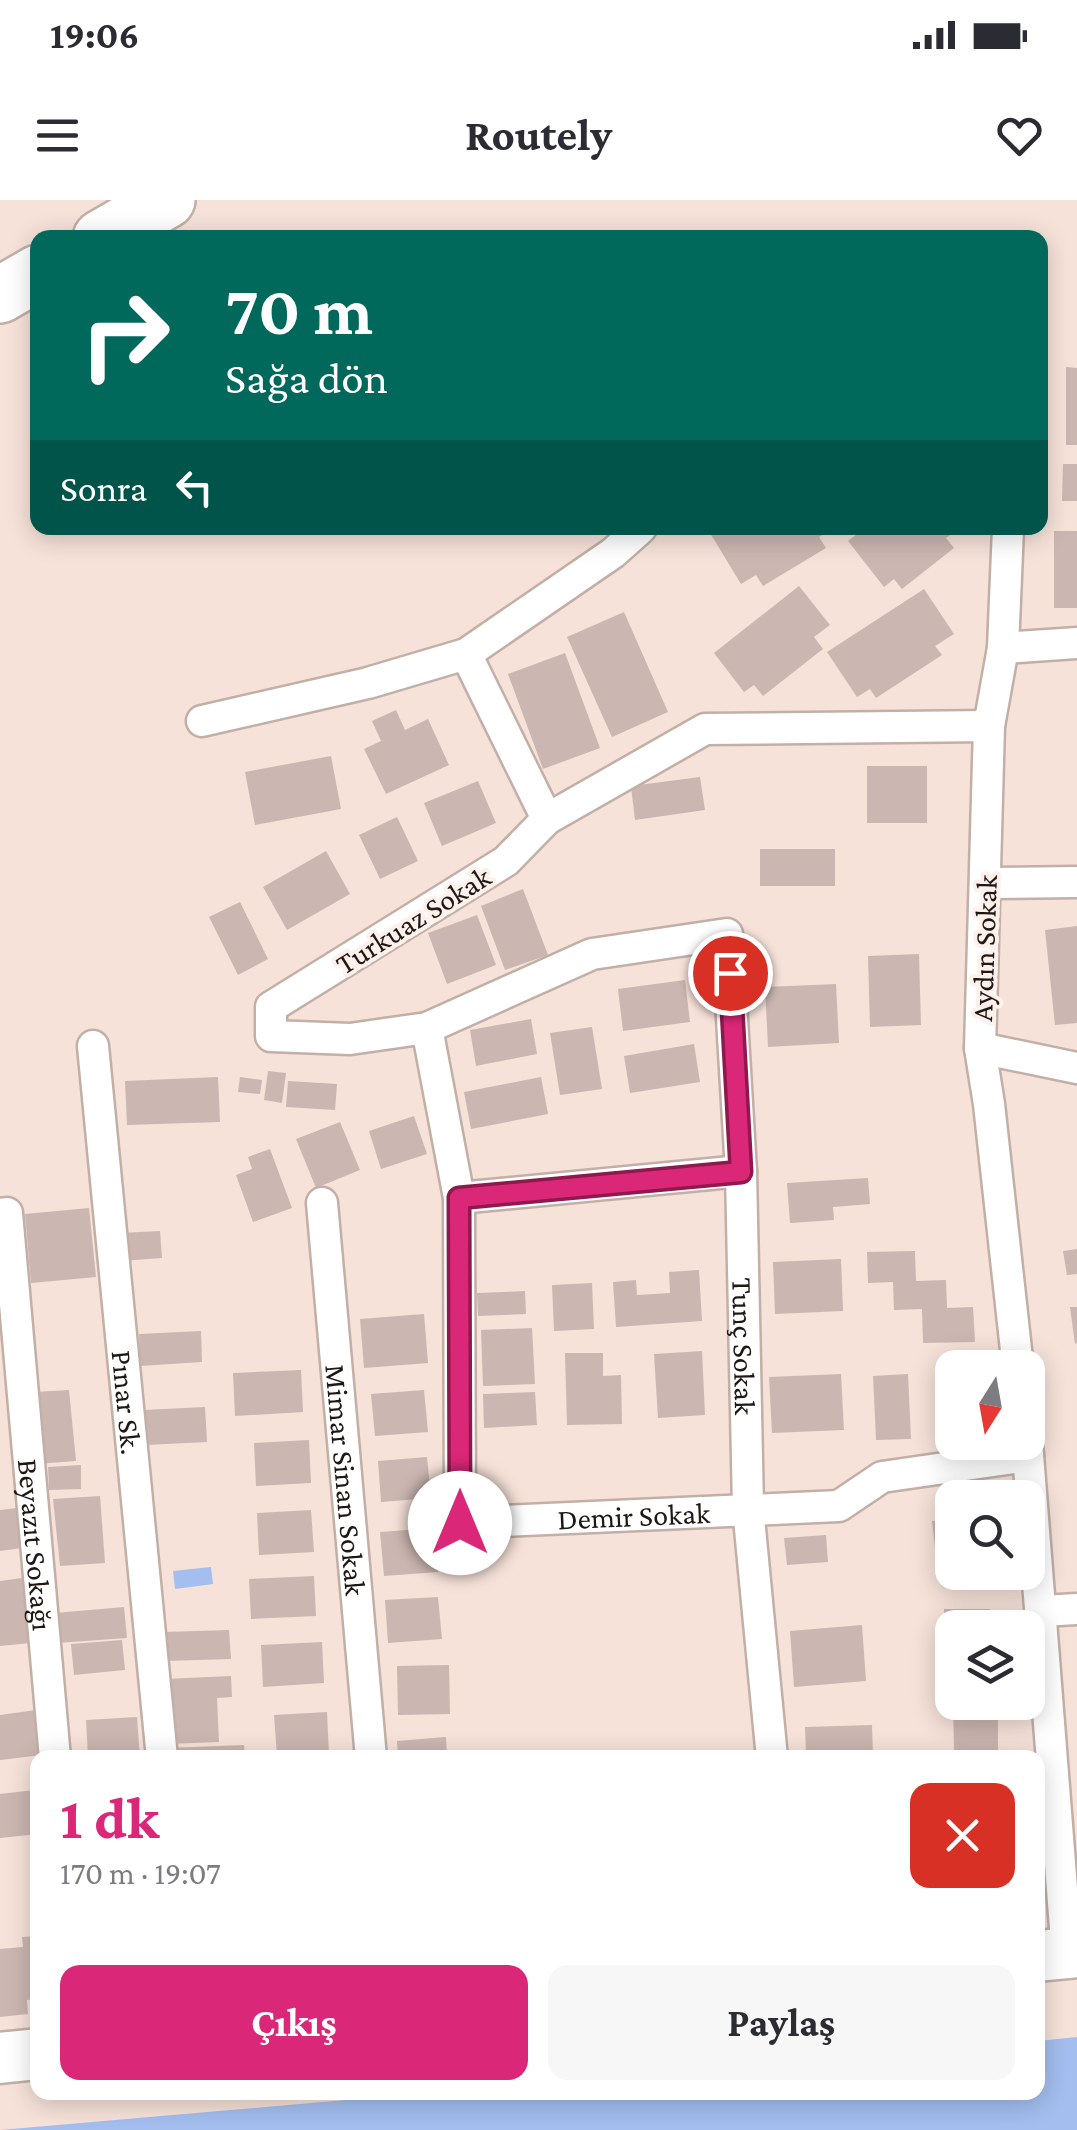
<!DOCTYPE html>
<html lang="tr">
<head>
<meta charset="utf-8">
<style>
	:root { --surface:#fff; --page:#f7f7f7; --text:#2b2b33; --muted:#7c7c81; --accent:#db2777 }
	body { margin:0; font-family:"Crimson Pro",serif; background:var(--page); color:var(--text); height:100vh; display:flex; flex-direction:column; font-size:38px; white-space:nowrap }
	* { box-sizing:border-box; margin:0 }
	p { font-size:32px; color:var(--muted) }
	.icon { flex:none; width:55px; height:55px; fill:none; stroke:currentColor; stroke-width:2; stroke-linecap:round; stroke-linejoin:round }
	.map { position:relative; flex:1; overflow:hidden }
	.side { position:absolute; left:30px; top:1550px; width:1015px; height:350px; display:flex; flex-direction:column; background:var(--surface); border-radius:20px; box-shadow:0 5px 25px #0003 }
	.side>* { flex:none }
	.hud { position:absolute; left:30px; top:30px; width:1018px; height:305px; border-radius:20px; box-shadow:0 5px 25px #0003; background:#00695c; color:#fff; overflow:hidden }
	.needle { width:65px; rotate:191deg }
	.buttons { position:absolute; left:935px; top:1150px; display:grid; gap:20px }
	.buttons a { display:grid; place-items:center; width:110px; height:110px; border-radius:20px; background:var(--surface); box-shadow:0 5px 25px #0003; font-size:50px }
	.pin { position:absolute; display:grid; place-items:center; width:85px; height:85px; color:#fff; margin:-42px; border:5px solid #fff; border-radius:50%; box-shadow:0 2px 10px #0007 }
	.me { position:absolute; width:110px; margin:-55px; rotate:0deg; stroke-linejoin:round; filter:drop-shadow(0 0 8px #0008) }
	.turn { display:flex; align-items:center; gap:35px; height:210px; padding:0 30px; font-size:45px }
	.turn .icon { width:130px; height:130px; stroke-width:2.5 }
	.turn b { display:block; font-size:70px; line-height:85px }
	.then { display:flex; align-items:center; height:95px; padding:0 30px; background:#0003; gap:20px; font-size:38px }
	.round { display:grid; place-items:center; flex:none; width:105px; height:105px; border-radius:20px; background:var(--page) }
	.overview { display:flex; align-items:center; justify-content:space-between; height:170px; padding:0 30px }
	h1 { font-size:60px; font-weight:700; line-height:75px; color:var(--accent) }
	.cta { display:flex; gap:20px; margin-top:auto; padding:20px 30px }
	.cta a { flex:1; height:115px; border-radius:20px; background:var(--accent); color:#fff; font-size:40px; font-weight:700; line-height:115px; text-align:center }
	.cta a+a { background:var(--page); color:var(--text) }
	.status { display:flex; justify-content:space-between; align-items:center; height:70px; padding:0 50px; background:var(--surface); direction:ltr }
	.status svg { height:28px; fill:currentColor }
	header { display:flex; justify-content:space-between; align-items:center; height:130px; padding:0 30px; background:var(--surface); font-size:45px; font-weight:700 }
	.map>svg:first-child { display:block }
	.water { fill:#a3beef }
	.building { fill:#cbb6b1 }
	.lines { fill:none; stroke-linecap:round; stroke-linejoin:round }
	.minor-casing { stroke:#c2afa6; stroke-width:35 }
	.primary-casing { stroke:#c2afa6; stroke-width:55 }
	.motorway-casing { stroke:#c2afa6; stroke-width:60 }
	.minor { stroke:#fff; stroke-width:30 }
	.primary { stroke:#fff; stroke-width:50 }
	.motorway { stroke:#fff; stroke-width:55 }
	.route-casing { stroke:#8e194d; stroke-width:25 }
	.route { stroke:#db2777; stroke-width:18 }
	.labels { text-anchor:middle; dominant-baseline:central; stroke-width:8; stroke-linejoin:round; paint-order:stroke }
	.street-label { font-size:30px; fill:#1e1714; stroke:#fef1ec }
</style>
</head>
<body>
<div class="status"><b>19:06</b><svg viewBox="0 0 49 12"><path d="M0 12V9h3v3zM5 12V6h3v6zM10 12V3h3v9zM15 12V0h3v12zM26 1h20v11H26zM47 4h2v5h-2z"/></svg></div>
<header><svg class="icon" aria-label="menu" viewBox="0 0 24 24"><path d="M4 6h16M4 12h16M4 18h16"/></svg>Routely<svg class="icon" aria-label="heart" viewBox="0 0 24 24"><path d="M12 20l-8-8c-3-5 5-10 8-4 3-6 11-1 8 4z"/></svg></header>
<div class="map">
<svg width="1077" height="1930" viewBox="0 0 1077 1930">
	<rect width="100%" height="100%" fill="#f6e2d9"/>
	<g class="water">
		<path d="M211 1367 213 1384 175 1389 173 1371Z"/>
		<path d="M1077 1837V1930H0L437 1892H1038V1841Z"/>
	</g>
	<g class="building">
		<path d="M1066 167 1077 168V245H1066Z"/>
		<path d="M1063 264H1077V301H1062Z"/>
		<path d="M720 328H834L819 337 826 348 763 386 756 375 741 384 710 333Z"/>
		<path d="M865 328H960L946 338 954 348 902 389 894 379 884 387 848 341Z"/>
		<rect x="1054" y="331" width="23" height="77"/>
		<path d="M799 386 830 425 814 437 823 449 763 496 754 485 744 492 714 453Z"/>
		<path d="M924 389 954 434 935 446 942 455 876 498 870 489 857 497 827 452Z"/>
		<path d="M624 412 668 512 612 537 567 437Z"/>
		<path d="M565 453 600 548 543 569 508 474Z"/>
		<path d="M396 510 405 530 428 519 449 565 386 594 364 549 381 541 372 521Z"/>
		<path d="M331 556 341 609 255 625 245 572Z"/>
		<rect x="867" y="566" width="60" height="57"/>
		<path d="M700 577 705 610 635 620 631 586Z"/>
		<path d="M478 581 496 623 442 646 424 603Z"/>
		<path d="M397 617 418 661 380 679 359 635Z"/>
		<rect x="760" y="649" width="75" height="37"/>
		<path d="M326 651 350 694 287 730 263 687Z"/>
		<path d="M523 689 548 755 505 770 481 706Z"/>
		<path d="M240 702 268 759 238 775 209 717Z"/>
		<path d="M477 715 496 765 447 784 428 733Z"/>
		<path d="M1077 726V823L1055 825 1045 730Z"/>
		<path d="M919 754 921 825 870 827 868 756Z"/>
		<path d="M685 780 690 822 623 831 618 789Z"/>
		<path d="M836 784 839 843 768 847 765 787Z"/>
		<path d="M531 819 537 854 476 866 470 830Z"/>
		<path d="M592 827 602 889 560 895 550 833Z"/>
		<path d="M694 844 700 882 630 893 624 856Z"/>
		<path d="M268 871 286 873 282 903 264 900Z"/>
		<path d="M218 877 220 922 127 925 125 881Z"/>
		<path d="M240 877 262 880 260 894 238 892Z"/>
		<path d="M541 877 548 914 471 929 464 892Z"/>
		<path d="M288 881 337 884 335 910 286 907Z"/>
		<path d="M414 916 427 954 381 969 369 931Z"/>
		<path d="M340 922 360 970 316 988 296 939Z"/>
		<path d="M270 949 292 1008 253 1022 236 975 252 969 248 957Z"/>
		<path d="M868 978 870 1004 833 1007 834 1020 790 1023 787 983Z"/>
		<path d="M89 1008 96 1077 31 1083 25 1014Z"/>
		<path d="M160 1031 162 1058 121 1061 120 1033Z"/>
		<path d="M1077 1049V1074L1067 1075 1063 1051Z"/>
		<path d="M915 1051 916 1081 946 1080 947 1108 973 1107 975 1142 923 1143 922 1109 894 1110 893 1082 868 1083 867 1052Z"/>
		<path d="M841 1059 843 1111 775 1114 773 1062Z"/>
		<path d="M699 1070 702 1121 616 1127 613 1082 636 1080 637 1095 670 1093 669 1072Z"/>
		<path d="M592 1083 594 1129 554 1131 552 1085Z"/>
		<path d="M525 1091 526 1114 478 1116 477 1093Z"/>
		<path d="M1070 1107H1077V1143L1075 1144Z"/>
		<path d="M424 1114 428 1163 364 1168 360 1119Z"/>
		<path d="M532 1128 535 1184 483 1186 481 1130Z"/>
		<path d="M201 1131 202 1162 140 1166 139 1134Z"/>
		<path d="M702 1151 705 1215 658 1218 654 1154Z"/>
		<path d="M565 1153H603V1176L621 1175 622 1224 567 1225Z"/>
		<path d="M301 1170 303 1212 235 1216 233 1173Z"/>
		<path d="M841 1174 844 1230 772 1233 769 1177Z"/>
		<path d="M908 1174 911 1239 876 1240 873 1176Z"/>
		<path d="M952 1174V1206L937 1207 936 1175Z"/>
		<path d="M69 1190 76 1261 36 1264 34 1192Z"/>
		<path d="M424 1190 428 1232 375 1236 371 1194Z"/>
		<path d="M535 1192 537 1225 484 1228 483 1194Z"/>
		<path d="M205 1207 207 1242 146 1245 144 1210Z"/>
		<path d="M309 1240 311 1283 256 1286 254 1243Z"/>
		<path d="M427 1257 431 1298 381 1302 378 1261Z"/>
		<path d="M81 1265V1289L49 1290 48 1267Z"/>
		<path d="M100 1296 105 1363 60 1366 53 1299Z"/>
		<path d="M17 1308 22 1348 0 1351V1310Z"/>
		<path d="M311 1310 314 1352 259 1355 257 1313Z"/>
		<path d="M952 1319V1372H965V1375L944 1377 941 1347 935 1348 932 1321Z"/>
		<path d="M434 1328 438 1372 384 1376 380 1332Z"/>
		<path d="M826 1335 828 1362 787 1365 784 1338Z"/>
		<path d="M314 1376 316 1416 251 1419 249 1379Z"/>
		<path d="M22 1378 31 1443 0 1446V1381Z"/>
		<path d="M438 1397 442 1439 388 1443 385 1400Z"/>
		<path d="M124 1407 127 1438 57 1443 55 1413Z"/>
		<path d="M944 1409H990V1428H952V1474H946Z"/>
		<path d="M862 1425 866 1481 794 1487 790 1431Z"/>
		<path d="M229 1430 231 1459 164 1461V1432Z"/>
		<path d="M122 1440 125 1470 74 1475 71 1444Z"/>
		<path d="M322 1442 324 1483 263 1487 261 1445Z"/>
		<path d="M449 1465 450 1514 398 1515 397 1466Z"/>
		<path d="M231 1476 232 1497 217 1498 219 1542 167 1544 164 1479Z"/>
		<path d="M953 1502H998V1550H954Z"/>
		<path d="M36 1510 42 1555 0 1560V1515Z"/>
		<path d="M327 1512 329 1554 277 1556 274 1515Z"/>
		<path d="M137 1517 140 1558 88 1557 86 1520Z"/>
		<path d="M872 1525 873 1555 806 1556 805 1527Z"/>
		<path d="M446 1537 447 1558H398L397 1541Z"/>
		<path d="M244 1545 245 1558H169L168 1548Z"/>
		<path d="M35 1590 38 1634 0 1638V1594Z"/>
		<path d="M38 1736V1799L27 1800 28 1814 0 1817V1749L23 1747 22 1737Z"/>
	</g>
	<g class="lines">
		<g class="minor-casing">
			<g id="minor">
				<path d="M1008 328 1003 448 989 526 980 848 989 904 1018 1168"/>
				<path d="M1003 448 1077 443"/>
				<path id="s1" d="M466 454 547 619 506 661 271 807V836L350 839 427 828 592 754 727 734 741 971 748 1308 772 1558"/>
				<path d="M202 521 368 483 466 454 613 353 641 328"/>
				<path d="M547 619 705 529 989 526"/>
				<path d="M987 683 1077 682"/>
				<path id="s2" d="M427 828 459 998 460 1323 839 1306 882 1277 1028 1256"/>
				<path id="s3" d="M93 846 162 1558"/>
				<path d="M980 848 1077 868"/>
				<path d="M459 998 741 971"/>
				<path id="s4" d="M322 1003 371 1558"/>
				<path id="s5" d="M0 1014 7 1013 55 1558"/>
				<path d="M1027 1242 1067 1753"/>
				<path d="M1042 1411 1077 1409"/>
			</g>
		</g>
		<g class="primary-casing">
			<g id="primary">
				<path d="M1038 1756 1077 1752"/>
				<path d="M0 1858 38 1854"/>
			</g>
		</g>
		<g class="motorway-casing">
			<g id="motorway">
				<path d="M101 38 167 0"/>
				<path d="M0 95 38 73"/>
			</g>
		</g>
		<use href="#minor" class="minor"/>
		<use href="#primary" class="primary"/>
		<use href="#motorway" class="motorway"/>
	</g>
	<g class="lines">
		<g class="route-casing">
			<path id="route" d="M460 1323 459 998 741 972 730 773"/>
		</g>
		<use href="#route" class="route"/>
	</g>
	<g class="labels">
		<g class="street-label">
			<text transform="translate(413 720) rotate(-32)">Turkuaz Sokak</text>
			<text transform="translate(984 748) rotate(-88)">Aydın Sokak</text>
			<text stroke="none"><textPath href="#s1" startOffset="1435">Tunç Sokak</textPath></text>
			<text stroke="none"><textPath href="#s3" startOffset="358">Pınar Sk.</textPath></text>
			<text stroke="none"><textPath href="#s4" startOffset="278">Mimar Sinan Sokak</textPath></text>
			<text stroke="none"><textPath href="#s2" startOffset="672">Demir Sokak</textPath></text>
			<text stroke="none"><textPath href="#s5" startOffset="340">Beyazıt Sokağı</textPath></text>
		</g>
	</g>
</svg>
<div class="buttons">
<a><svg class="needle" viewBox="-14 -14 28 28"><path d="M0-13l5 13h-10z" fill="#e53935"/><path d="M0 13l5-13h-10z" fill="#7c7c81"/></svg></a>
<a><svg class="icon" aria-label="search" viewBox="0 0 24 24"><circle cx="10" cy="10" r="6"/><path d="M15 15l6 6"/></svg></a>
<a><svg class="icon" aria-label="layers" viewBox="0 0 24 24"><path d="M12 4l9 5-9 5-9-5zM3 14l9 5 9-5"/></svg></a>
</div>
<div class="pin" style="left:730px;top:773px;background:#d93025"><svg class="icon" aria-label="arrive" viewBox="0 0 24 24"><path d="M6 21V4h12l-3 4 3 4H6"/></svg></div>
<svg class="me" style="left:460px;top:1323px" viewBox="-20 -20 40 40"><circle r="19" fill="#fff"/><path d="M0-13L10 11 0 6-10 11z" fill="#db2777"/></svg>
<div class="hud">
<div class="turn"><svg class="icon" aria-label="right" viewBox="0 0 24 24"><path d="M7 20v-9h11M14 6l5 5-5 5"/></svg><div><b>70 m</b>Sağa dön</div></div>
<div class="then">Sonra<svg class="icon" aria-label="left" viewBox="0 0 24 24"><path d="M17 20v-9H6M10 6l-5 5 5 5"/></svg></div>
</div>
<section class="side">
<div class="overview"><div><h1>1 dk</h1><p>170 m · 19:07</p></div><a class="round" style="background:#d93025;color:#fff"><svg class="icon" aria-label="close" viewBox="0 0 24 24"><path d="M6 6l12 12M18 6L6 18"/></svg></a></div>
<div class="cta"><a>Çıkış</a><a>Paylaş</a></div>
</section>
</div>
</body>
</html>
